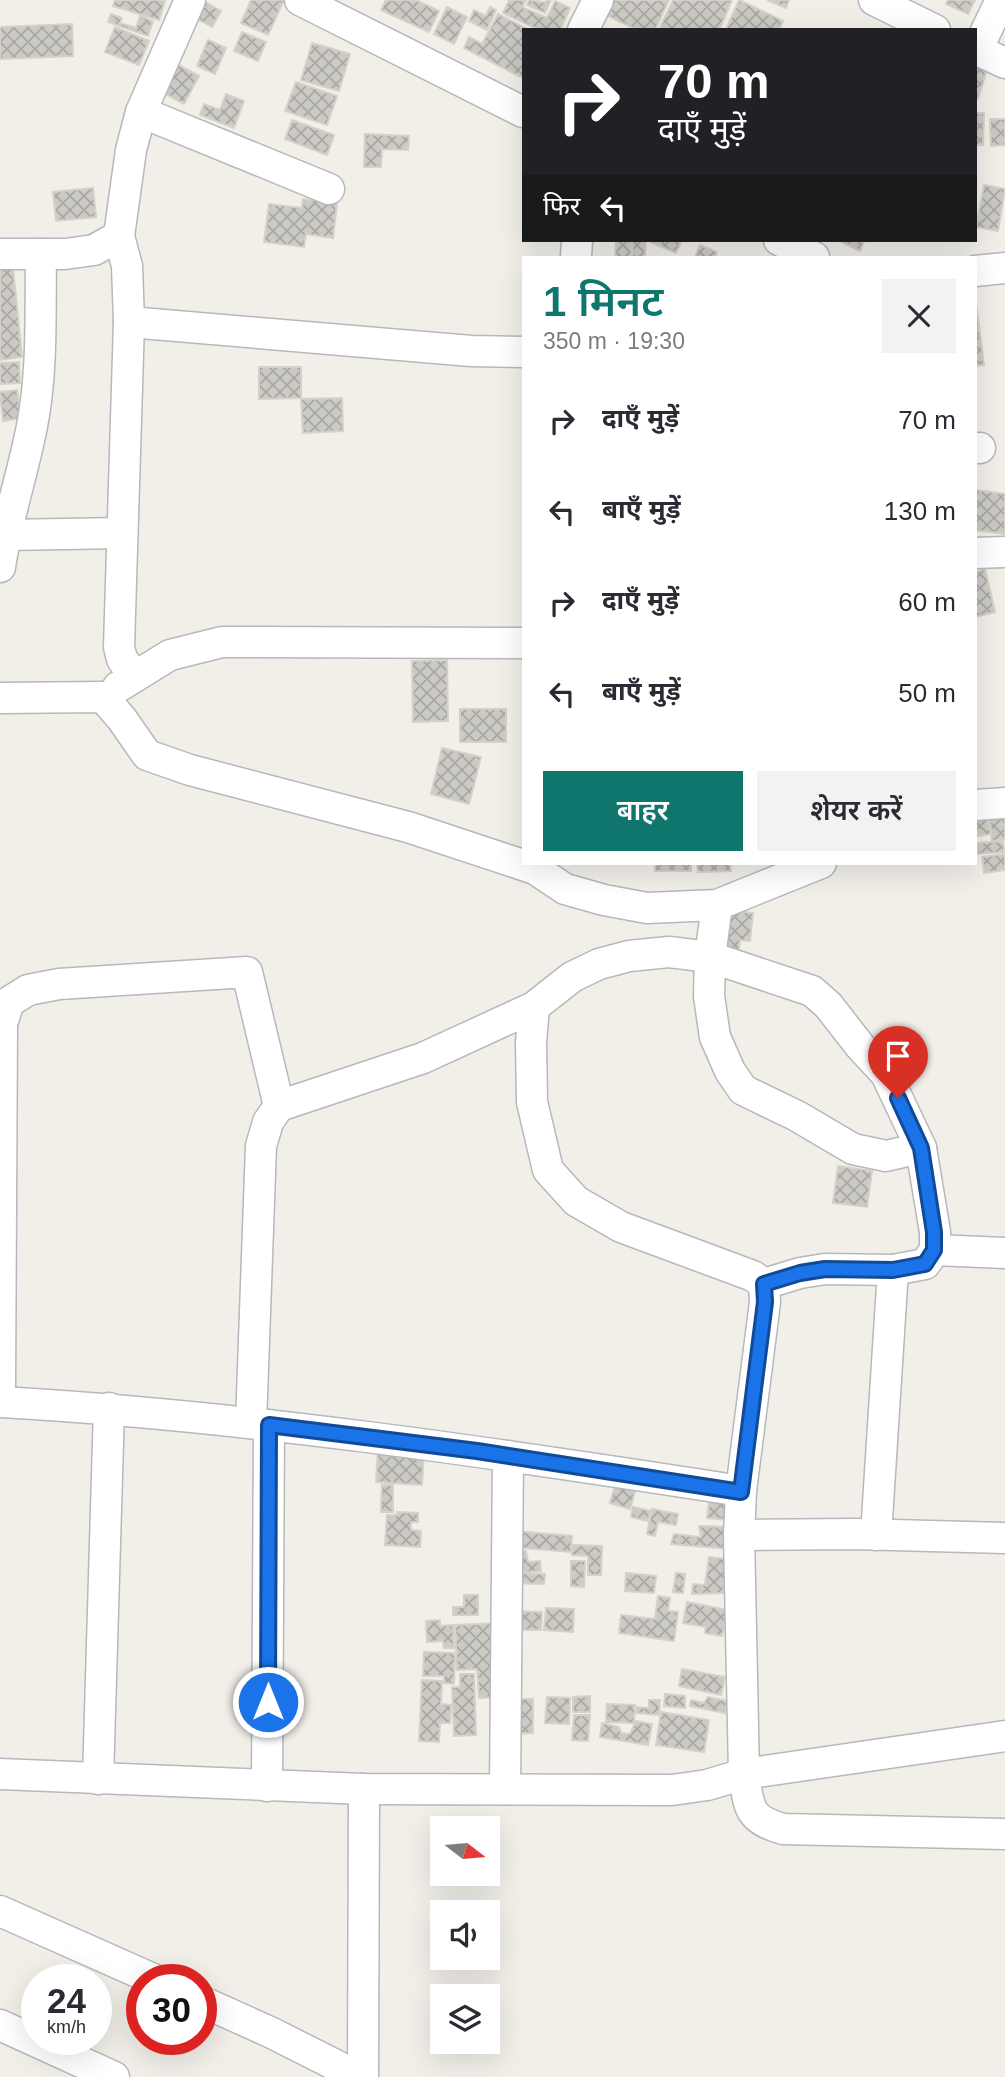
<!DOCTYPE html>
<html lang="hi">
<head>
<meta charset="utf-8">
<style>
	:root { --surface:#fff; --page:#f2f2f3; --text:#2b2b33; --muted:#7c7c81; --accent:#0f766e }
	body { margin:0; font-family:Helvetica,"Noto Sans Devanagari",sans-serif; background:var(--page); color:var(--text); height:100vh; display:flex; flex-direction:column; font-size:26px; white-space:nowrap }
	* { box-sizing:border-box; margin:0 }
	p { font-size:23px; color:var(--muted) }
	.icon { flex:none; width:38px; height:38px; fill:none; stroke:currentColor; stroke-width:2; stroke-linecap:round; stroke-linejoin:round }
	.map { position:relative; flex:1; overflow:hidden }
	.sheet { position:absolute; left:522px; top:256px; width:455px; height:609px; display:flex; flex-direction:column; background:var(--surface); border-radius:0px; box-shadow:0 7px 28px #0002 }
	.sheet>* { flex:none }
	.banner { position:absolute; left:522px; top:28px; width:455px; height:214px; border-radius:0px; box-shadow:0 7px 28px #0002; background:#202124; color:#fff; overflow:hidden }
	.needle { width:46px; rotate:106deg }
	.controls { position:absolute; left:430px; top:1816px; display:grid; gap:14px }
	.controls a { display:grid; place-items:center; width:70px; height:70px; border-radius:0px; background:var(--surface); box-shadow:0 7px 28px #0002; font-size:35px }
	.speed { position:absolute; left:21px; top:1964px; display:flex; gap:14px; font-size:35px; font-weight:700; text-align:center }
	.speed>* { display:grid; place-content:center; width:91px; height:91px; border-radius:50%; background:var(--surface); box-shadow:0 7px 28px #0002; line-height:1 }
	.speed small { font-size:18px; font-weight:400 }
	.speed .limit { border:10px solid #d22; background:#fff; color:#111 }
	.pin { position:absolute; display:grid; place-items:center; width:60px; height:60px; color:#fff; margin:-72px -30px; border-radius:50% 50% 50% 0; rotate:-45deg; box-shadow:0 0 7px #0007 }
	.pin .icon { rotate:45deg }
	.me { position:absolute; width:77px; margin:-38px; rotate:0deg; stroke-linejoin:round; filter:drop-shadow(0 0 5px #0008) }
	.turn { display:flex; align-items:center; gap:24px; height:147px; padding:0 21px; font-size:32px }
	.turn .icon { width:91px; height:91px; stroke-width:2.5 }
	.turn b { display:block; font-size:49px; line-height:60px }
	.then { display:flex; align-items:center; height:66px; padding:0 21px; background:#0003; gap:14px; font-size:26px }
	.round { display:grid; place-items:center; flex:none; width:74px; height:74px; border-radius:0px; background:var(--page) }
	.summary { display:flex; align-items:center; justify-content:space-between; height:119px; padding:0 21px }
	h1 { font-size:42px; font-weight:600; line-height:52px; color:var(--accent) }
	.button { display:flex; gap:14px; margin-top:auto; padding:14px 21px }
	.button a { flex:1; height:80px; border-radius:0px; background:var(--accent); color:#fff; font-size:28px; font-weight:600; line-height:80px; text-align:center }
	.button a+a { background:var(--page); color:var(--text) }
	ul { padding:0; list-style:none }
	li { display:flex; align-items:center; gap:21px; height:91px; padding:0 21px }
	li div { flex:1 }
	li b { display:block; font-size:26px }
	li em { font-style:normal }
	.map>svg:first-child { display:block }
	.building { fill:url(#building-cross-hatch); stroke:#d6d1c6; stroke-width:2 }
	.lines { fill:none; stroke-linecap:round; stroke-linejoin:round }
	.street-casing { stroke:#b5b8bc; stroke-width:33 }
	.street { stroke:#fff; stroke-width:30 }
	.route-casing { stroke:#114b97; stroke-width:18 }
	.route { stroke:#1a73e8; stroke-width:12 }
</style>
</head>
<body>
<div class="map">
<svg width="1005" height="2077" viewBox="0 0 1005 2077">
	<defs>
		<pattern id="building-cross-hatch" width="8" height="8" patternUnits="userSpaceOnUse" patternTransform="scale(1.75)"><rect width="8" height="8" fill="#cccac5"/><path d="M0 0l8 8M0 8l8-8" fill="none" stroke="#a9a8a4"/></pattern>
	</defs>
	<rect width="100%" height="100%" fill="#f1efe8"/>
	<g class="building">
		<path d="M115 0H165L159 20 113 6Z"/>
		<path d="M202 0 221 11 212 27 187 13Z"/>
		<path d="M251 0H284L268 35 241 23Z"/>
		<path d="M386 0H416L439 11 429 32 381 10Z"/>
		<path d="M509 0H526L522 7 547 18 555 1 570 8 560 30H539L503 13Z"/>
		<path d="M529 0 544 2 551 0 545 13 527 5Z"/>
		<path d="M606 0H669L655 30H637L600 12Z"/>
		<path d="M673 0H732L719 30H659Z"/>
		<path d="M739 0 783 21 779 30H726Z"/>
		<path d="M767 0H789L786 8Z"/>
		<path d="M948 0H975L968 14 946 4Z"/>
		<path d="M447 7 467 17 454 44 434 34Z"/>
		<path d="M490 7 496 10 487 30 469 21 474 10 486 16Z"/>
		<path d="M111 14 122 18 120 23 136 28 140 16 153 21 148 36 108 22Z"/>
		<path d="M498 14 529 30H523V78L464 48 469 37 482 44Z"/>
		<path d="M72 24 73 56 0 59V27Z"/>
		<path d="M115 27 149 41 139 65 105 52Z"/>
		<path d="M242 32 266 42 258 61 234 51Z"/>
		<path d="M208 40 226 48 215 74 197 66Z"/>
		<path d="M312 43 350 54 339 91 301 80Z"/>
		<path d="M975 59 989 63 978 99 975 98Z"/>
		<path d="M173 62 199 76 184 104 158 90Z"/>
		<path d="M296 82 337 96 327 125 285 111Z"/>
		<path d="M226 94 244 101 234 128 200 115 204 104 220 110Z"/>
		<path d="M975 113H984L983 145H975Z"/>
		<path d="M990 119H1005V145L991 146Z"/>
		<path d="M292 120 334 135 327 155 285 139Z"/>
		<path d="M365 134 409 136 408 150 382 149 381 167H364Z"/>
		<path d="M984 185 1005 189 998 231 976 227Z"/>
		<path d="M93 188 96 217 56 221 53 192Z"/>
		<path d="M303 199 337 203 333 238 306 234 304 247 264 242 269 204 302 208Z"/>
		<path d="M616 240H632L631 257H615Z"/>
		<path d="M633 240H646L645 257H632Z"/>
		<path d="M651 240H682L676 253 650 242Z"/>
		<path d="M838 240H861L864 241 860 251Z"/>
		<path d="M700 245 717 252 715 257H695Z"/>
		<path d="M12 258 22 357 0 360V259Z"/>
		<path d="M975 295 984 365 975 366Z"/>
		<path d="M19 362 20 383 0 384V363Z"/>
		<path d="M259 367H301V398L259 399Z"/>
		<path d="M17 390 21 418 3 421 0 392Z"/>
		<path d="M342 398 343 431 303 433 301 399Z"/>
		<path d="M975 490 1005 494V534L975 530Z"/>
		<path d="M985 569 995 612 975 617V572Z"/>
		<path d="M447 660 448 721 413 722 412 661Z"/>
		<rect x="460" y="709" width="46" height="33"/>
		<path d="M442 748 481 757 469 804 431 794Z"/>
		<path d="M989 812 1005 815V839L992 841Z"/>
		<path d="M987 815 991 834 977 836 975 817Z"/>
		<path d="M1003 841 1004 852 977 854V843Z"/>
		<path d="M1005 854V870L984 873 982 857Z"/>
		<rect x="655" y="863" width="36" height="8"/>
		<path d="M697 863H730L731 871 698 872Z"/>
		<path d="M729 910 753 913 750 941 740 940 738 956 725 954Z"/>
		<path d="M838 1166 872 1171 867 1207 833 1203Z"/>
		<path d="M378 1448 424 1450 422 1485 376 1482Z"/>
		<path d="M617 1479 637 1484 630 1509 610 1503Z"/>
		<path d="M382 1485H393V1512H381Z"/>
		<path d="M710 1496 732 1498 730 1520 707 1518Z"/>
		<path d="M633 1507 651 1511 648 1521 631 1517Z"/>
		<path d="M652 1509 678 1514 676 1525 658 1522 655 1536 647 1534Z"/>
		<path d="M397 1512 418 1513V1522H411V1530L421 1531 420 1547 385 1545 387 1515H397Z"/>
		<path d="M699 1526 727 1527 729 1549 671 1544 674 1534 701 1537Z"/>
		<path d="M514 1531 572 1536 571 1552 512 1547Z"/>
		<path d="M572 1545 602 1546 601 1575H588V1556L572 1555Z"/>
		<path d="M526 1551 528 1562 540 1561 541 1571 517 1573 516 1552Z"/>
		<path d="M709 1557 726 1559 723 1593 692 1594 693 1584 705 1585Z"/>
		<path d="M571 1561H585L584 1587 571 1586Z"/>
		<path d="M511 1573 545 1574 544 1584 511 1583Z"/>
		<path d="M626 1573 656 1576 654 1593 625 1591Z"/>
		<path d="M676 1573 685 1574 683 1593 673 1592Z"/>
		<path d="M464 1595H478V1615H453V1607H464Z"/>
		<path d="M658 1596 670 1598 668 1611 678 1612 674 1641 619 1633 621 1615 655 1619Z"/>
		<path d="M687 1602 727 1610 722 1636 705 1633 706 1627 683 1623Z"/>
		<path d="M546 1608 574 1609 573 1632 544 1630Z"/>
		<path d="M507 1611 542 1612 541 1630H507Z"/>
		<path d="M440 1620V1626L453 1625 454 1648H444L443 1641 427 1642 426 1621Z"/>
		<path d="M499 1623 502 1697 479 1698 477 1669 457 1670 455 1625Z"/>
		<path d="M424 1652 455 1653 454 1684 444 1683V1676H423Z"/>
		<path d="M682 1669 725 1677 721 1695 679 1686Z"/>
		<path d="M460 1674H474L476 1735 454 1736 452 1687H460Z"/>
		<path d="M422 1680 442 1681 441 1704 451 1705 450 1723H440L439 1742 419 1741Z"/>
		<path d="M665 1694 685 1696V1708L664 1706Z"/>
		<path d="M590 1696V1712H573V1697Z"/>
		<path d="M547 1697 570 1698 569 1724 545 1723Z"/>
		<path d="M708 1697 727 1701 725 1713 690 1706 691 1700 704 1703Z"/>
		<path d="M507 1699H533V1733L508 1734Z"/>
		<path d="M649 1700H660L659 1715 636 1713 637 1707 649 1708Z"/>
		<path d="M607 1704 635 1705 634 1723 606 1722Z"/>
		<path d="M661 1712 709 1720 704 1752 656 1745Z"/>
		<path d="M574 1715H590L588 1741 572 1740Z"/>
		<path d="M636 1721 652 1724 648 1745 600 1737 602 1723 619 1727 621 1733 630 1734Z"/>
	</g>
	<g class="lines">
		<g class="street-casing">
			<g id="street">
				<path d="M300 0 523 112"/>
				<path d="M874 0 935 30"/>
				<path d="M583 30 598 0"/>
				<path d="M975 49 1005 63"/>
				<path d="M977 50 1001 0"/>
				<path d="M141 112 329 189"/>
				<path d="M119 236 127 266 129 322 119 647 122 659 134 676"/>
				<path d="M779 240 814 257"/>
				<path d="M0 254H65L94 250 119 236 131 150 141 112 190 0"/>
				<path d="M576 257 577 240"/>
				<path d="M975 271 1005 268"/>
				<path d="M129 322 471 351 523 352"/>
				<path d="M975 448H980"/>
				<path d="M5 535 122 533"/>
				<path d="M975 553 1005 552"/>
				<path d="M0 567C7 519 23 473 32 426 43 370 40 310 41 254"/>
				<path d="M118 687 170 655 222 642 523 643"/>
				<path d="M0 698 103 697 122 719 147 755 190 770 408 827 535 869 565 889 604 900 647 908 717 905 821 863"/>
				<path d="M975 805 1005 803"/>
				<path d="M717 905 710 957 709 996 715 1037 730 1071 743 1090 797 1116 853 1149 886 1156 921 1148"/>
				<path d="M534 1007 531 1042 532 1102 548 1170 576 1201 621 1227 753 1276 764 1284 765 1302 741 1491 739 1535 744 1774C749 1808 748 1819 783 1829L1005 1834"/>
				<path d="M935 1250 1005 1253"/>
				<path d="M0 1388 2 1024 9 1002 28 990 59 984 247 972 279 1106"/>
				<path d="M0 1402C248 1416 495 1453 741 1491"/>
				<path d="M251 1423 261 1146 268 1122 279 1106 423 1058 534 1007 572 977 599 964 629 956 669 952 710 957 812 991 828 1005 860 1046 886 1074 921 1148 935 1232V1250L925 1264 893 1270 825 1269 800 1273 764 1284"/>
				<path d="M739 1535 856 1534 1005 1538"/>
				<path d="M876 1535 893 1270"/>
				<path d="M0 1774 364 1789 672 1790 707 1785 744 1774 1005 1736"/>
				<path d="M98 1779 109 1408"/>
				<path d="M267 1786 269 1425"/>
				<path d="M505 1789 508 1456"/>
				<path d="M0 1911 153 1979"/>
				<path d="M201 2001 272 2033 359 2077"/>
				<path d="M0 2025 114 2077"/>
				<path d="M363 2077 364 1789"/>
			</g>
		</g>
		<use href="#street" class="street"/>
	</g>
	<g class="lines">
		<g class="route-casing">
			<path id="route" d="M268 1702 269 1425 477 1451 741 1492 765 1302 764 1284 800 1273 825 1269 893 1270 925 1264 934 1250V1232L921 1148 898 1098"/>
		</g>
		<use href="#route" class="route"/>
	</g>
</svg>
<div class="controls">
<a><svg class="needle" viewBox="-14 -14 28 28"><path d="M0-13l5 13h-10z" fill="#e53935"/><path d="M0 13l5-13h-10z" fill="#7c7c81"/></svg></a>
<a><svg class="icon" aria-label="sound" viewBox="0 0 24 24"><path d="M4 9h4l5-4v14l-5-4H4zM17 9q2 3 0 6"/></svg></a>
<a><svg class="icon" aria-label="layers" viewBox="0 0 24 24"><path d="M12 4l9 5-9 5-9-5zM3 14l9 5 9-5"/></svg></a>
</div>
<div class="speed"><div>24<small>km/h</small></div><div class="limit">30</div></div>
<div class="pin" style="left:898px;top:1098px;background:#d93025"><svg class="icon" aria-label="arrive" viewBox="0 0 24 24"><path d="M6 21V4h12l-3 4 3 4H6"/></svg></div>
<svg class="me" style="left:268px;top:1702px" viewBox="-20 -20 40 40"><circle r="17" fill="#1a73e8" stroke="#fff" stroke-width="3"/><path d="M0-11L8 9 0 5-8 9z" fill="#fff"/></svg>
<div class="banner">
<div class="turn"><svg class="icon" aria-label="right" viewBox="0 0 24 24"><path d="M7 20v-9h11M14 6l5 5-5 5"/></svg><div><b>70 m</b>दाएँ मुड़ें</div></div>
<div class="then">फिर<svg class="icon" aria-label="left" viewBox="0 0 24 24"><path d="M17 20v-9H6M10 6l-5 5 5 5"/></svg></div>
</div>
<section class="sheet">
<div class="summary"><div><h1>1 मिनट</h1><p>350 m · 19:30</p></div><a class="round"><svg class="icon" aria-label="close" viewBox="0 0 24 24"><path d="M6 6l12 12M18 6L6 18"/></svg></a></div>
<ul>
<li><svg class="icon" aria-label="right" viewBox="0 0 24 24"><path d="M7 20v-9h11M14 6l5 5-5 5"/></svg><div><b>दाएँ मुड़ें</b></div><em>70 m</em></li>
<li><svg class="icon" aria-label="left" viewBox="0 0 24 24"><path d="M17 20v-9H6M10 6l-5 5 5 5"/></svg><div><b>बाएँ मुड़ें</b></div><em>130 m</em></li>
<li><svg class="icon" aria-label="right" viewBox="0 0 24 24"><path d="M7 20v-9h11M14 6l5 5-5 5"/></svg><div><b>दाएँ मुड़ें</b></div><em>60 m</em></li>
<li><svg class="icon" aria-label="left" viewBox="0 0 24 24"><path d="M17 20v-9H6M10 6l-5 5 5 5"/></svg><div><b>बाएँ मुड़ें</b></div><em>50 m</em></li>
</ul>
<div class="button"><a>बाहर</a><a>शेयर करें</a></div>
</section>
</div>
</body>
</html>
